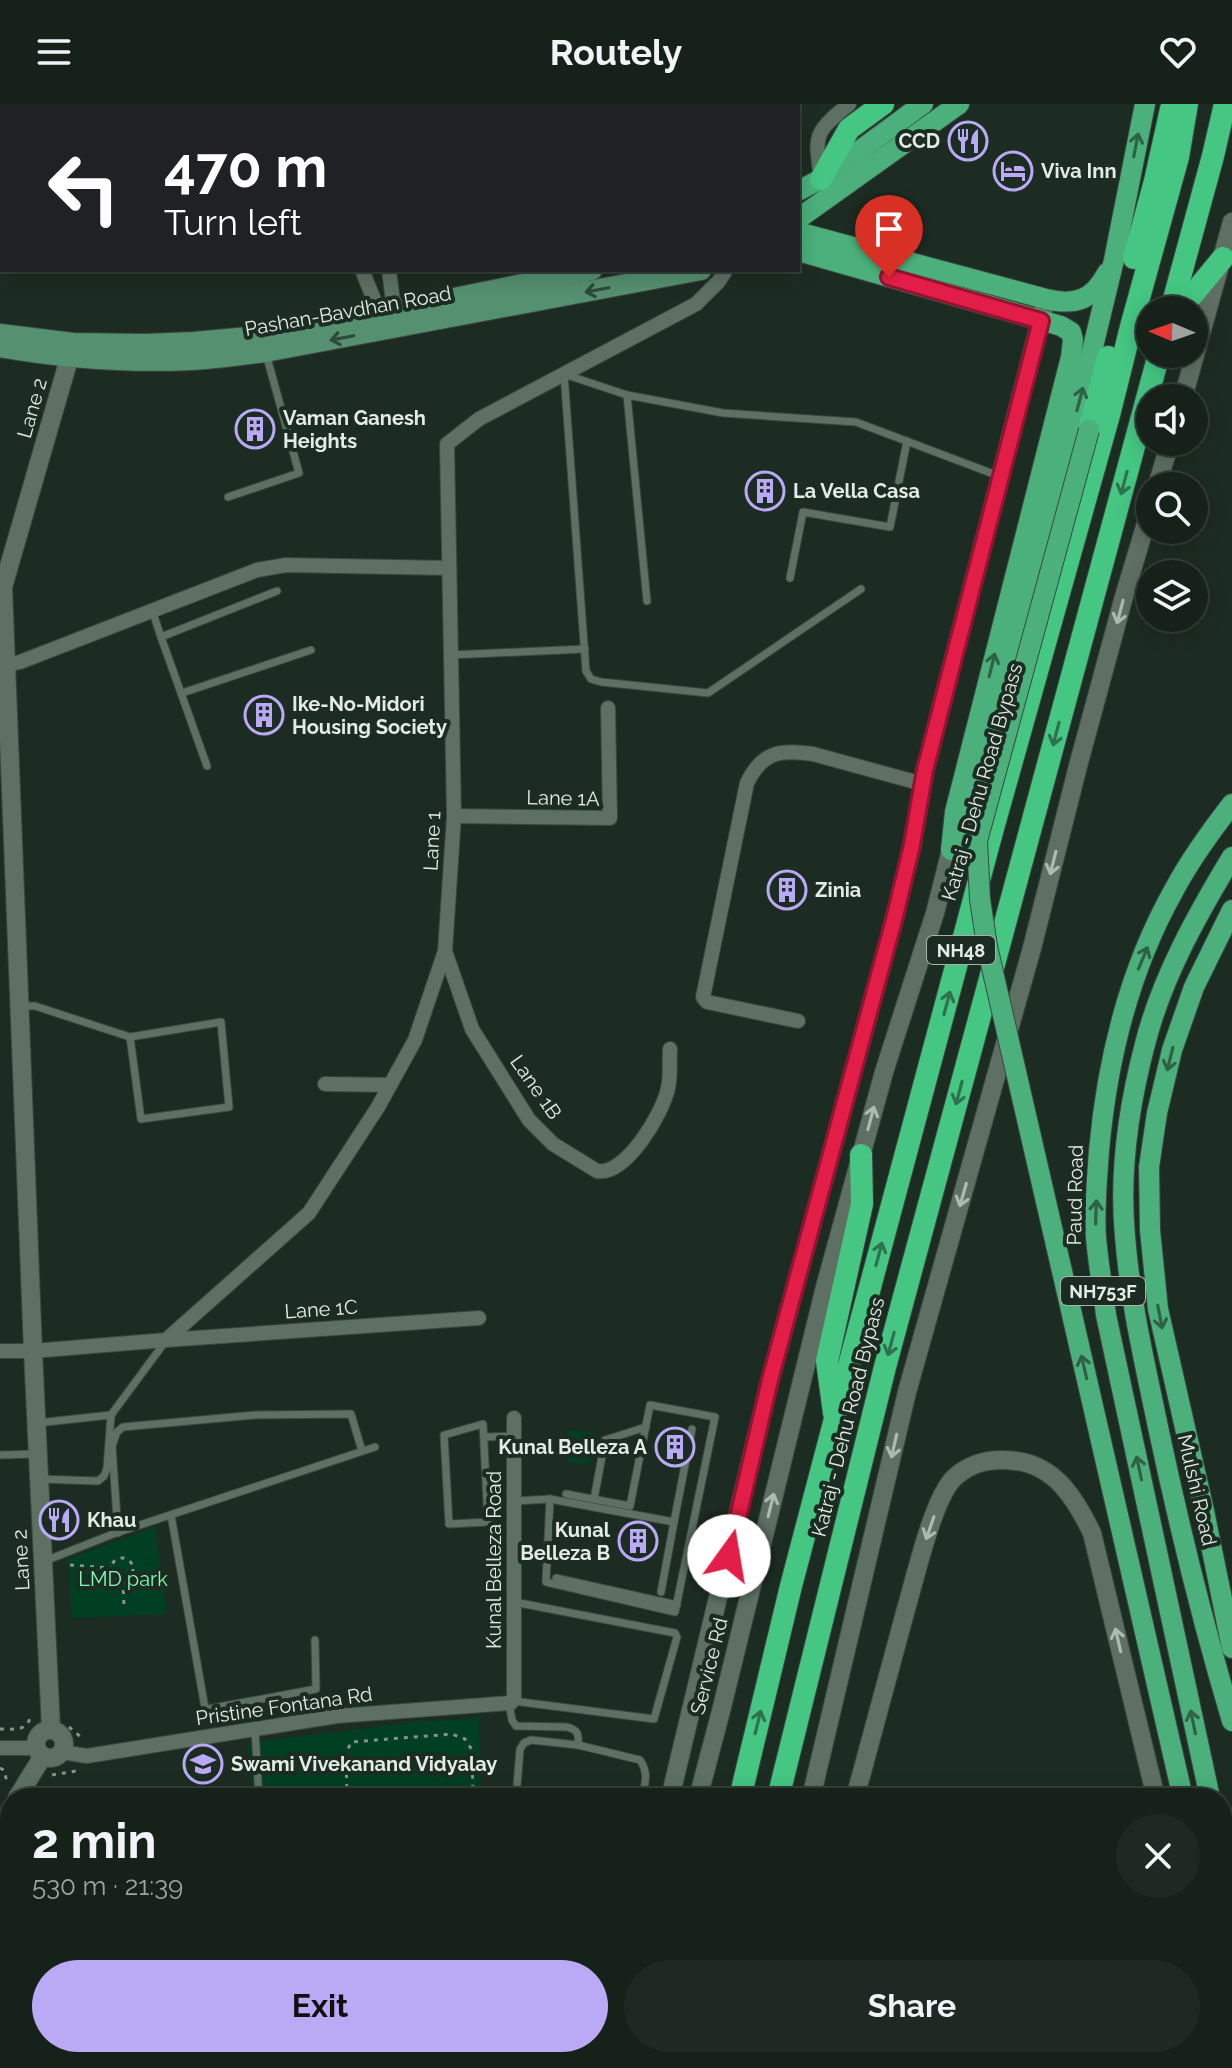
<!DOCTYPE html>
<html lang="en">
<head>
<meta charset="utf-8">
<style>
	:root { --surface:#16211a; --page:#1f2923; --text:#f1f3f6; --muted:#9ea3a2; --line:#353e39; --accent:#baaaf6 }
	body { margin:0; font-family:Raleway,sans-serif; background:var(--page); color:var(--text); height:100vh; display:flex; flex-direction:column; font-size:30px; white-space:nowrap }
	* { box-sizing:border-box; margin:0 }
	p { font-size:26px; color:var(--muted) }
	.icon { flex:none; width:44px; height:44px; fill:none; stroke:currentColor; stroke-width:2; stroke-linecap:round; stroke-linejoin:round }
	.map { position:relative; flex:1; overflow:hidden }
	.panel { position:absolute; left:0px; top:1684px; width:1232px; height:280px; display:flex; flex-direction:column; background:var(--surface); border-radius:32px 32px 0 0; box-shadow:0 4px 20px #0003,0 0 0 2px var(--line) }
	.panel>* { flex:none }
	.hud { position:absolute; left:0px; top:0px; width:800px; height:168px; box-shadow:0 4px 20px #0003,0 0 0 2px var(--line); background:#202124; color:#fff; overflow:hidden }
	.needle { width:52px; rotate:272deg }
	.tools { position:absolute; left:1136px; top:192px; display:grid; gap:16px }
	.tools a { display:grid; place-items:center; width:72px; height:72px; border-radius:50%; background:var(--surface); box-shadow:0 4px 20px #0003,0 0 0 2px var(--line); font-size:40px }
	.pin { position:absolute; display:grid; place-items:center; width:68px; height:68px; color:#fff; margin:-82px -34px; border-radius:50% 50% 50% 0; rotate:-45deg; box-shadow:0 0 8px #0007 }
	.pin .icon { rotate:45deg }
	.me { position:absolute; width:88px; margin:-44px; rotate:13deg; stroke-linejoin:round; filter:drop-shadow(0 0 6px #0008) }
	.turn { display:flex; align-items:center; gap:28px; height:168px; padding:0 32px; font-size:36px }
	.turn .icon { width:104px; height:104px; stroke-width:2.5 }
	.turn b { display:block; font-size:56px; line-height:68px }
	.round { display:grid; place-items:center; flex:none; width:84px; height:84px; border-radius:42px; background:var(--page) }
	.headline { display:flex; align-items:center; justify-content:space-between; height:136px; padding:0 32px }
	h1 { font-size:48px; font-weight:700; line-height:60px }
	.action { display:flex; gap:16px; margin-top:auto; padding:16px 32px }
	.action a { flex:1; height:92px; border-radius:48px; background:var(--accent); color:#111; font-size:32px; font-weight:700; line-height:92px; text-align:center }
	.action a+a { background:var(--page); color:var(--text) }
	header { display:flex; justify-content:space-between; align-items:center; height:104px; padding:0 32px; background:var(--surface); font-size:36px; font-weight:700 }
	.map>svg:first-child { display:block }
	.green { fill:#003f22 }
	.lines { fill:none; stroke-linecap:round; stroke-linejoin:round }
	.service-casing { stroke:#3b4840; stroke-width:9 }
	.minor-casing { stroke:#3b4840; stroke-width:16 }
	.tertiary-casing { stroke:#3b4840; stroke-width:20 }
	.secondary-casing { stroke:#3b4840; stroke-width:22 }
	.primary-casing { stroke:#3b4840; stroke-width:22 }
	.trunk-casing { stroke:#3b4840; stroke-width:24 }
	.path { stroke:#86928a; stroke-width:3; stroke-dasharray:4 6; stroke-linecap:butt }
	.service { stroke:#5e7064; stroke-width:7 }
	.minor { stroke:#5e7064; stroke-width:14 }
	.tertiary { stroke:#5e7064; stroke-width:18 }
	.secondary { stroke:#559070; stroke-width:20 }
	.primary { stroke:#4bb07b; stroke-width:20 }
	.trunk { stroke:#45c683; stroke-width:22 }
	.primary-bridge-casing { stroke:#3b4840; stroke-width:22; stroke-linecap:butt }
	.primary-bridge { stroke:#4bb07b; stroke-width:20 }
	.oneway { stroke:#2f6146 }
	.oneway2 { stroke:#2e4a39 }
	.oneway3 { stroke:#2f714e }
	.oneway4 { stroke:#adbab1 }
	.route-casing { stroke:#92132f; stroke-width:20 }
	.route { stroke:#e11d48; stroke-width:14 }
	.labels { text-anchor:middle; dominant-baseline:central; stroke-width:8; stroke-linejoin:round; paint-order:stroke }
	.shield { fill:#1d2c22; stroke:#a7b2aa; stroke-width:2 }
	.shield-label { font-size:18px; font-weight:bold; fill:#e2ece5 }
	.poi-label { font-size:20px; font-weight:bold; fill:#e2ece5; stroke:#1d2c22; text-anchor:start }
	.street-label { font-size:20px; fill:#e2ece5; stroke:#1d2c22 }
	.park-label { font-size:20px; fill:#7fffb5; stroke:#1d2c22 }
</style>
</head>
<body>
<header><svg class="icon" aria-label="menu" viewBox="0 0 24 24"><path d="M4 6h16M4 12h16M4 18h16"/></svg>Routely<svg class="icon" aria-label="heart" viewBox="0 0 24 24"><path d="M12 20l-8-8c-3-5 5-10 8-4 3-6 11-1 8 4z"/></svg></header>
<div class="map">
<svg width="1232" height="1964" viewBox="0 0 1232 1964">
	<rect width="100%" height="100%" fill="#1d2c22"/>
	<g class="green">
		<path d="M567 1326 595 1329 590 1360 568 1358Z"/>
		<path d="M155 1423 167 1510 72 1514 68 1455Z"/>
		<path d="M479 1614 481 1694H252L248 1639 414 1618Z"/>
		<path d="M822 1954H955L954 1964H818Z"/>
	</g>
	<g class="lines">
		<g class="service-casing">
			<g id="service">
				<path d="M0 29H2"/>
				<path d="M627 291 647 497"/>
				<path d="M228 393 299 369 266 250"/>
				<path d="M790 474 803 408 890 423 907 337"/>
				<path d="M861 485 708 589 601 578 591 575 586 567 564 270 627 291 723 309 856 318 991 369"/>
				<path d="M152 506 161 533 277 487"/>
				<path d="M161 533 207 662"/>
				<path d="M451 551 585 545"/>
				<path d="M182 589 311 546"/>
				<path d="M23 902H35L130 933 221 918 229 1003 141 1015 130 933"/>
				<path d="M37 1319 111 1311"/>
				<path d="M483 1320 488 1418 449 1420 444 1331Z"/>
				<path d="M484 1333 514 1332"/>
				<path d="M0 1351 36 1350"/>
				<path d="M39 1375 98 1377 104 1372 107 1364 111 1311 165 1238"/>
				<path d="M550 1395 546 1478 675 1508 715 1313 650 1301 630 1402 566 1390"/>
				<path d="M594 1395 605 1336 646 1323"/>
				<path d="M515 1397 550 1395 674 1418 692 1325"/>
				<path d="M171 1411 205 1604 208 1605 316 1585 315 1536"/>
				<path d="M118 1429 112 1342 117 1328 123 1323 255 1311 351 1310 362 1347"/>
				<path d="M45 1457 113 1430 375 1343"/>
				<path d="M556 1474 677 1501"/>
				<path d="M661 1488 674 1418"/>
				<path d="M513 1597 654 1615 677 1533 675 1529 514 1498"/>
				<path d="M509 1599 512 1616 516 1622 567 1623C578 1626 579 1630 578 1641"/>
				<path d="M255 1626 259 1694"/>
				<path d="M516 1694 520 1645 524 1639 531 1636 578 1641 640 1656C649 1669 645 1680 642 1694"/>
				<path d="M520 1954C537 1958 556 1964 570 1954"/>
			</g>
		</g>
		<g class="minor-casing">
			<g id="minor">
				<path d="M532 0 534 2"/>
				<path d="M821 75C815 30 813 30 849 0"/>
				<path d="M362 166 379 208"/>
				<path d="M389 166 394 206"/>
				<path d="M6 561 20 558 257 466 286 461 449 464"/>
				<path d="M454 712 610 714 608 604"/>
				<path d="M445 847 472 925 529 1016 553 1040 597 1067C626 1072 663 1009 668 984 671 972 669 957 670 945"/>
				<path d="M798 917 707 898 703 893 747 679C762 648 780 645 813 650L923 680"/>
				<path d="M325 980 390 981"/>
				<path d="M166 1236 479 1214"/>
				<path d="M0 1247H33L166 1236 309 1109 378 1003 415 936 445 847 454 712 447 340 479 315 696 200 719 177 726 166"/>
				<path d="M0 1644H37"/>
				<path d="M62 1648 87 1652 337 1612 511 1599 514 1594V1314"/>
			</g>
		</g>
		<g class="tertiary-casing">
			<g id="tertiary">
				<path d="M1183 294 1232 118"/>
				<path d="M1157 382 1170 338"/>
				<path d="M51 1625 33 1247 3 483 73 241"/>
				<circle cx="50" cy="1640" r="14"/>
				<path d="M17 1694 43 1652"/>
				<path d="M670 1694 770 1276 895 812 912 741 925 666 1046 195"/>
				<path d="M698 1694 721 1607 825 1183 884 968 935 809 951 746"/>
				<path d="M811 1694 907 1288 1032 844 1078 662 1123 496 1150 406"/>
				<path d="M855 1694C872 1631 889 1568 906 1505 915 1475 933 1394 954 1374 972 1357 993 1354 1016 1357 1056 1362 1076 1396 1092 1429L1156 1694"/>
				<path d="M0 1770 10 1726"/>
				<path d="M601 1964 603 1954"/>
				<path d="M625 1964 628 1954"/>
				<path d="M749 1964 751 1954"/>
				<path d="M779 1964 782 1954"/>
			</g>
		</g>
		<g class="secondary-casing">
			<g id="secondary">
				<path d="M0 230 73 239 146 240 194 238 271 231 592 166"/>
				<path d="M0 243C63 254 127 259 191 256 216 255 241 251 265 248L701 166"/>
			</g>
		</g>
		<g class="primary-casing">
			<g id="primary">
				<path d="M798 87 821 75 923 0"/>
				<path d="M802 112 959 0"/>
				<path d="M801 129 1046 195C1075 202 1093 196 1107 169"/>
				<path d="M798 147 1061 222 1071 228 1073 236 1071 253 955 708 951 746"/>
				<path d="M955 739 969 714 1085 276 1114 156 1145 0"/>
				<path d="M1232 753C1197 811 1162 873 1145 940 1129 1001 1119 1069 1125 1132 1130 1197 1145 1260 1158 1323 1179 1422 1203 1520 1232 1617"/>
				<path d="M1232 806 1194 883 1172 946 1157 1009 1149 1063 1150 1126 1158 1205 1204 1407 1232 1544"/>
				<path d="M1056 1141 1183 1694"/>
				<path d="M1210 1694 1106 1211C1103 1185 1098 1159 1096 1133 1094 1105 1097 1075 1099 1047 1107 957 1129 866 1174 786 1190 756 1211 727 1232 700"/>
				<path d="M1222 1789 1224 1853 1222 1912"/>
				<path d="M1210 1964 1212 1954"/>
			</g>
		</g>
		<g class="trunk-casing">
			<g id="trunk">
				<path d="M821 75 849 25 883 0"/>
				<path d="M1134 154 1155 77 1171 5"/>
				<path d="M1171 206 1213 52 1225 0"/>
				<path d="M1180 206 1223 154"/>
				<path d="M1089 326 1108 253"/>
				<path d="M834 1309 827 1257 862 1100 861 1051"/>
				<path d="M740 1694 791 1482 851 1254 992 728 1109 311 1132 219 1178 53 1187 0"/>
				<path d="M778 1694 885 1263 1159 250"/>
				<path d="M674 1964 676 1954"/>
				<path d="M710 1964 713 1954"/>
				<path d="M732 1964 740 1954"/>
			</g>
		</g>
		<g class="path">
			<circle cx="122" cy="1465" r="11"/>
			<path d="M70 1461 111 1464"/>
			<path d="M123 1476 124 1502"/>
			<path d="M69 1623 82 1634"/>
			<path d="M0 1625C13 1625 30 1628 30 1610"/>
			<path d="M0 1664 4 1666 7 1678"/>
			<path d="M52 1671 76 1667"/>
			<path d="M347 1694 346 1650 351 1638 452 1630 465 1635 472 1646 473 1694"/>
			<path d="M0 1820 8 1785"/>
		</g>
		<use href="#service" class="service"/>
		<use href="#minor" class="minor"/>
		<use href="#tertiary" class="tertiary"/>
		<use href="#secondary" class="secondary"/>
		<use href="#primary" class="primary"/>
		<use href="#trunk" class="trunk"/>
		<g class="primary-bridge-casing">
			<path id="primary-bridge" d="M1056 1141 987 842 980 795 977 737 1089 326"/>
		</g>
		<use href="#primary-bridge" class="primary-bridge"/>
	</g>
	<defs><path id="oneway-shaft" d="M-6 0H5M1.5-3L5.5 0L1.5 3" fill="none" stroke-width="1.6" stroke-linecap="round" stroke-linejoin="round" transform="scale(2)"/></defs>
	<g class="oneway">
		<use href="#oneway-shaft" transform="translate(1136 41) rotate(-79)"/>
		<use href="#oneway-shaft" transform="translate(1080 295) rotate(-75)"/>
		<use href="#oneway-shaft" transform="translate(992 561) rotate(-76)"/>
		<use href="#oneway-shaft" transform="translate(1143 854) rotate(-67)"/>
		<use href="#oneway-shaft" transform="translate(1170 955) rotate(104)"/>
		<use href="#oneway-shaft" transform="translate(1096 1108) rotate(-88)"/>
		<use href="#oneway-shaft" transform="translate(1160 1213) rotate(79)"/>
		<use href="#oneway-shaft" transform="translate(1084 1263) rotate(-103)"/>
		<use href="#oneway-shaft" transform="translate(1139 1364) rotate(-102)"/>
		<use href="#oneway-shaft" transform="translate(1193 1618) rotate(-102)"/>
	</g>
	<g class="oneway2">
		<use href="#oneway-shaft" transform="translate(597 186) rotate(169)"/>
		<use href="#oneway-shaft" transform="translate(342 234) rotate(169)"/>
	</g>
	<g class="oneway3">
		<use href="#oneway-shaft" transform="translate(1124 379) rotate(105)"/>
		<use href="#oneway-shaft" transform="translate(1056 630) rotate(105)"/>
		<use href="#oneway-shaft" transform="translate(947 899) rotate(-75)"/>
		<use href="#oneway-shaft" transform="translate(959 989) rotate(105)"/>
		<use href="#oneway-shaft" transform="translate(879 1150) rotate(-75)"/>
		<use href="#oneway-shaft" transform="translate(891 1240) rotate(105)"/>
		<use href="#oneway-shaft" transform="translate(758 1618) rotate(-76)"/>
	</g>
	<g class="oneway4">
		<use href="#oneway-shaft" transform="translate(1120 508) rotate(105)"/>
		<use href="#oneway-shaft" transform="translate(1053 759) rotate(104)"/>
		<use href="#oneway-shaft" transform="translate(871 1014) rotate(-75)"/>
		<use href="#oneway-shaft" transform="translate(963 1091) rotate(106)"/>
		<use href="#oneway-shaft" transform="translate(894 1342) rotate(103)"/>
		<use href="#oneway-shaft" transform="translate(771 1401) rotate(-76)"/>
		<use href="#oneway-shaft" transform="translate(930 1424) rotate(109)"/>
		<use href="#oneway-shaft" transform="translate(1118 1536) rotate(-103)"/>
	</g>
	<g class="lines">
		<g class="route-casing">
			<path id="route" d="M729 1452 770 1276 895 812 912 741 925 666 1041 217 889 173"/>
		</g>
		<use href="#route" class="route"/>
	</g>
	<defs>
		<g id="restaurant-ring" transform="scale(2)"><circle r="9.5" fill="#1d2c22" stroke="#baaaf6" stroke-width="1.5"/><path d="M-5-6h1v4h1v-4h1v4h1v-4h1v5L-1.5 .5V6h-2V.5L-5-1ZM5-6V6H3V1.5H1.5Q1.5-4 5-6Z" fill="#baaaf6"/></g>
		<g id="hotel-ring" transform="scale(2)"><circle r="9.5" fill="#1d2c22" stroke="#baaaf6" stroke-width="1.5"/><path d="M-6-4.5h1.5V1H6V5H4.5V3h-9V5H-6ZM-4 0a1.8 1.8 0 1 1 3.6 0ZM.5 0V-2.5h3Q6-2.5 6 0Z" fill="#baaaf6"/></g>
		<g id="building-ring" transform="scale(2)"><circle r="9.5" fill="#1d2c22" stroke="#baaaf6" stroke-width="1.5"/><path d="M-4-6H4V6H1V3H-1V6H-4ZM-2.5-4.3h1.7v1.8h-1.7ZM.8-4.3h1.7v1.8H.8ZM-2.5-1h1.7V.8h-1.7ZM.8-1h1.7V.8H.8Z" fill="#baaaf6"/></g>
		<g id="school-ring" transform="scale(2)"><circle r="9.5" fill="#1d2c22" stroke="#baaaf6" stroke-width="1.5"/><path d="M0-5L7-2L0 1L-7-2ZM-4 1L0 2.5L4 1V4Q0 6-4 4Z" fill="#baaaf6"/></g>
	</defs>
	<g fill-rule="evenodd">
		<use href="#restaurant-ring" x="968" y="37"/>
		<use href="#hotel-ring" x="1013" y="67"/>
		<use href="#building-ring" x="255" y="325"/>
		<use href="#building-ring" x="765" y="387"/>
		<use href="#building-ring" x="264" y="611"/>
		<use href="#building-ring" x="787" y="786"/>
		<use href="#building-ring" x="675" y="1343"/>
		<use href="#restaurant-ring" x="59" y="1416"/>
		<use href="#building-ring" x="638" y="1437"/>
		<use href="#school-ring" x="203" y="1660"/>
	</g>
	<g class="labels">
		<g class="shield">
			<rect x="927" y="832" width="68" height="28" rx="6"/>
			<rect x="1061" y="1173" width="84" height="28" rx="6"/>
		</g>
		<g class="shield-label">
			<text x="961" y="846">NH48</text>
			<text x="1103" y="1187">NH753F</text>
		</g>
		<g class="poi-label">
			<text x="940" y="37" text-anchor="end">CCD</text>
			<text x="1041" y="67">Viva Inn</text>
			<text x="283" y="314">Vaman Ganesh<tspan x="283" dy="23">Heights</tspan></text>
			<text x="793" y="387">La Vella Casa</text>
			<text x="292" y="600">Ike-No-Midori<tspan x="292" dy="23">Housing Society</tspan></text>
			<text x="815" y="786">Zinia</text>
			<text x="647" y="1343" text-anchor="end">Kunal Belleza A</text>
			<text x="87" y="1416">Khau</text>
			<text x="610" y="1426" text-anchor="end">Kunal<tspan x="610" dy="23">Belleza B</tspan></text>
			<text x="231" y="1660">Swami Vivekanand Vidyalay</text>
		</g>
		<g class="street-label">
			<text transform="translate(348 207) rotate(-10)">Pashan-Bavdhan Road</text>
			<text transform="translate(32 304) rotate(-74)">Lane 2</text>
			<text transform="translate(982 678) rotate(-74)">Katraj - Dehu Road Bypass</text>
			<text transform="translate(563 694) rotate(1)">Lane 1A</text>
			<text transform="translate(432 737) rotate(-87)">Lane 1</text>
			<text transform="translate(536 983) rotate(55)">Lane 1B</text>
			<text transform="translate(1075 1091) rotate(-89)">Paud Road</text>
			<text transform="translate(321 1205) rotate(-4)">Lane 1C</text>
			<text transform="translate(848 1313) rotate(-76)">Katraj - Dehu Road Bypass</text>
			<text transform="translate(1197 1386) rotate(77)">Mulshi Road</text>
			<text transform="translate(21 1456) rotate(-93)">Lane 2</text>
			<text transform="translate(494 1456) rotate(-90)">Kunal Belleza Road</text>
			<text transform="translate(709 1562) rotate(-76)">Service Rd</text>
			<text transform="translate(284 1602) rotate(-8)">Pristine Fontana Rd</text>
		</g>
		<g class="park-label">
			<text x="123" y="1475">LMD park</text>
		</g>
	</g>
</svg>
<div class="tools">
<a><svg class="needle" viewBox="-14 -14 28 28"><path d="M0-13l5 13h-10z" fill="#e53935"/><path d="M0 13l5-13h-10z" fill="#9ea3a2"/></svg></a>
<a><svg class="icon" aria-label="sound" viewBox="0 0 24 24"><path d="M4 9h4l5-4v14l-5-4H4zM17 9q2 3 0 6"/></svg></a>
<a><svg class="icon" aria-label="search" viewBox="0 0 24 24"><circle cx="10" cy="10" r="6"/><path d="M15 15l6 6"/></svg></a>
<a><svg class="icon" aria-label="layers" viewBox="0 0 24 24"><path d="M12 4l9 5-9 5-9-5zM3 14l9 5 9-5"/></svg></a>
</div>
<div class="pin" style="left:889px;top:173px;background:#d93025"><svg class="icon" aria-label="arrive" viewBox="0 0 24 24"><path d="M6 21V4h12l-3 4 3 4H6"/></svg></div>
<svg class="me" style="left:729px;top:1452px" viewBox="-20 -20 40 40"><circle r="19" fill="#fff"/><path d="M0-13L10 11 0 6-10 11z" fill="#e11d48"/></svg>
<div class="hud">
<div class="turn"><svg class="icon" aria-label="left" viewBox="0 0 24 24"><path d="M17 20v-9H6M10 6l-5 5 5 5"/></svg><div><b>470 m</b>Turn left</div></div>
</div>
<section class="panel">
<div class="headline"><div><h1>2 min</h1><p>530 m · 21:39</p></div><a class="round"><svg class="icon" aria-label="close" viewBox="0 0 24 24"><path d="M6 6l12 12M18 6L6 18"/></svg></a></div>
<div class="action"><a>Exit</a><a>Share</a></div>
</section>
</div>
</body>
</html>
